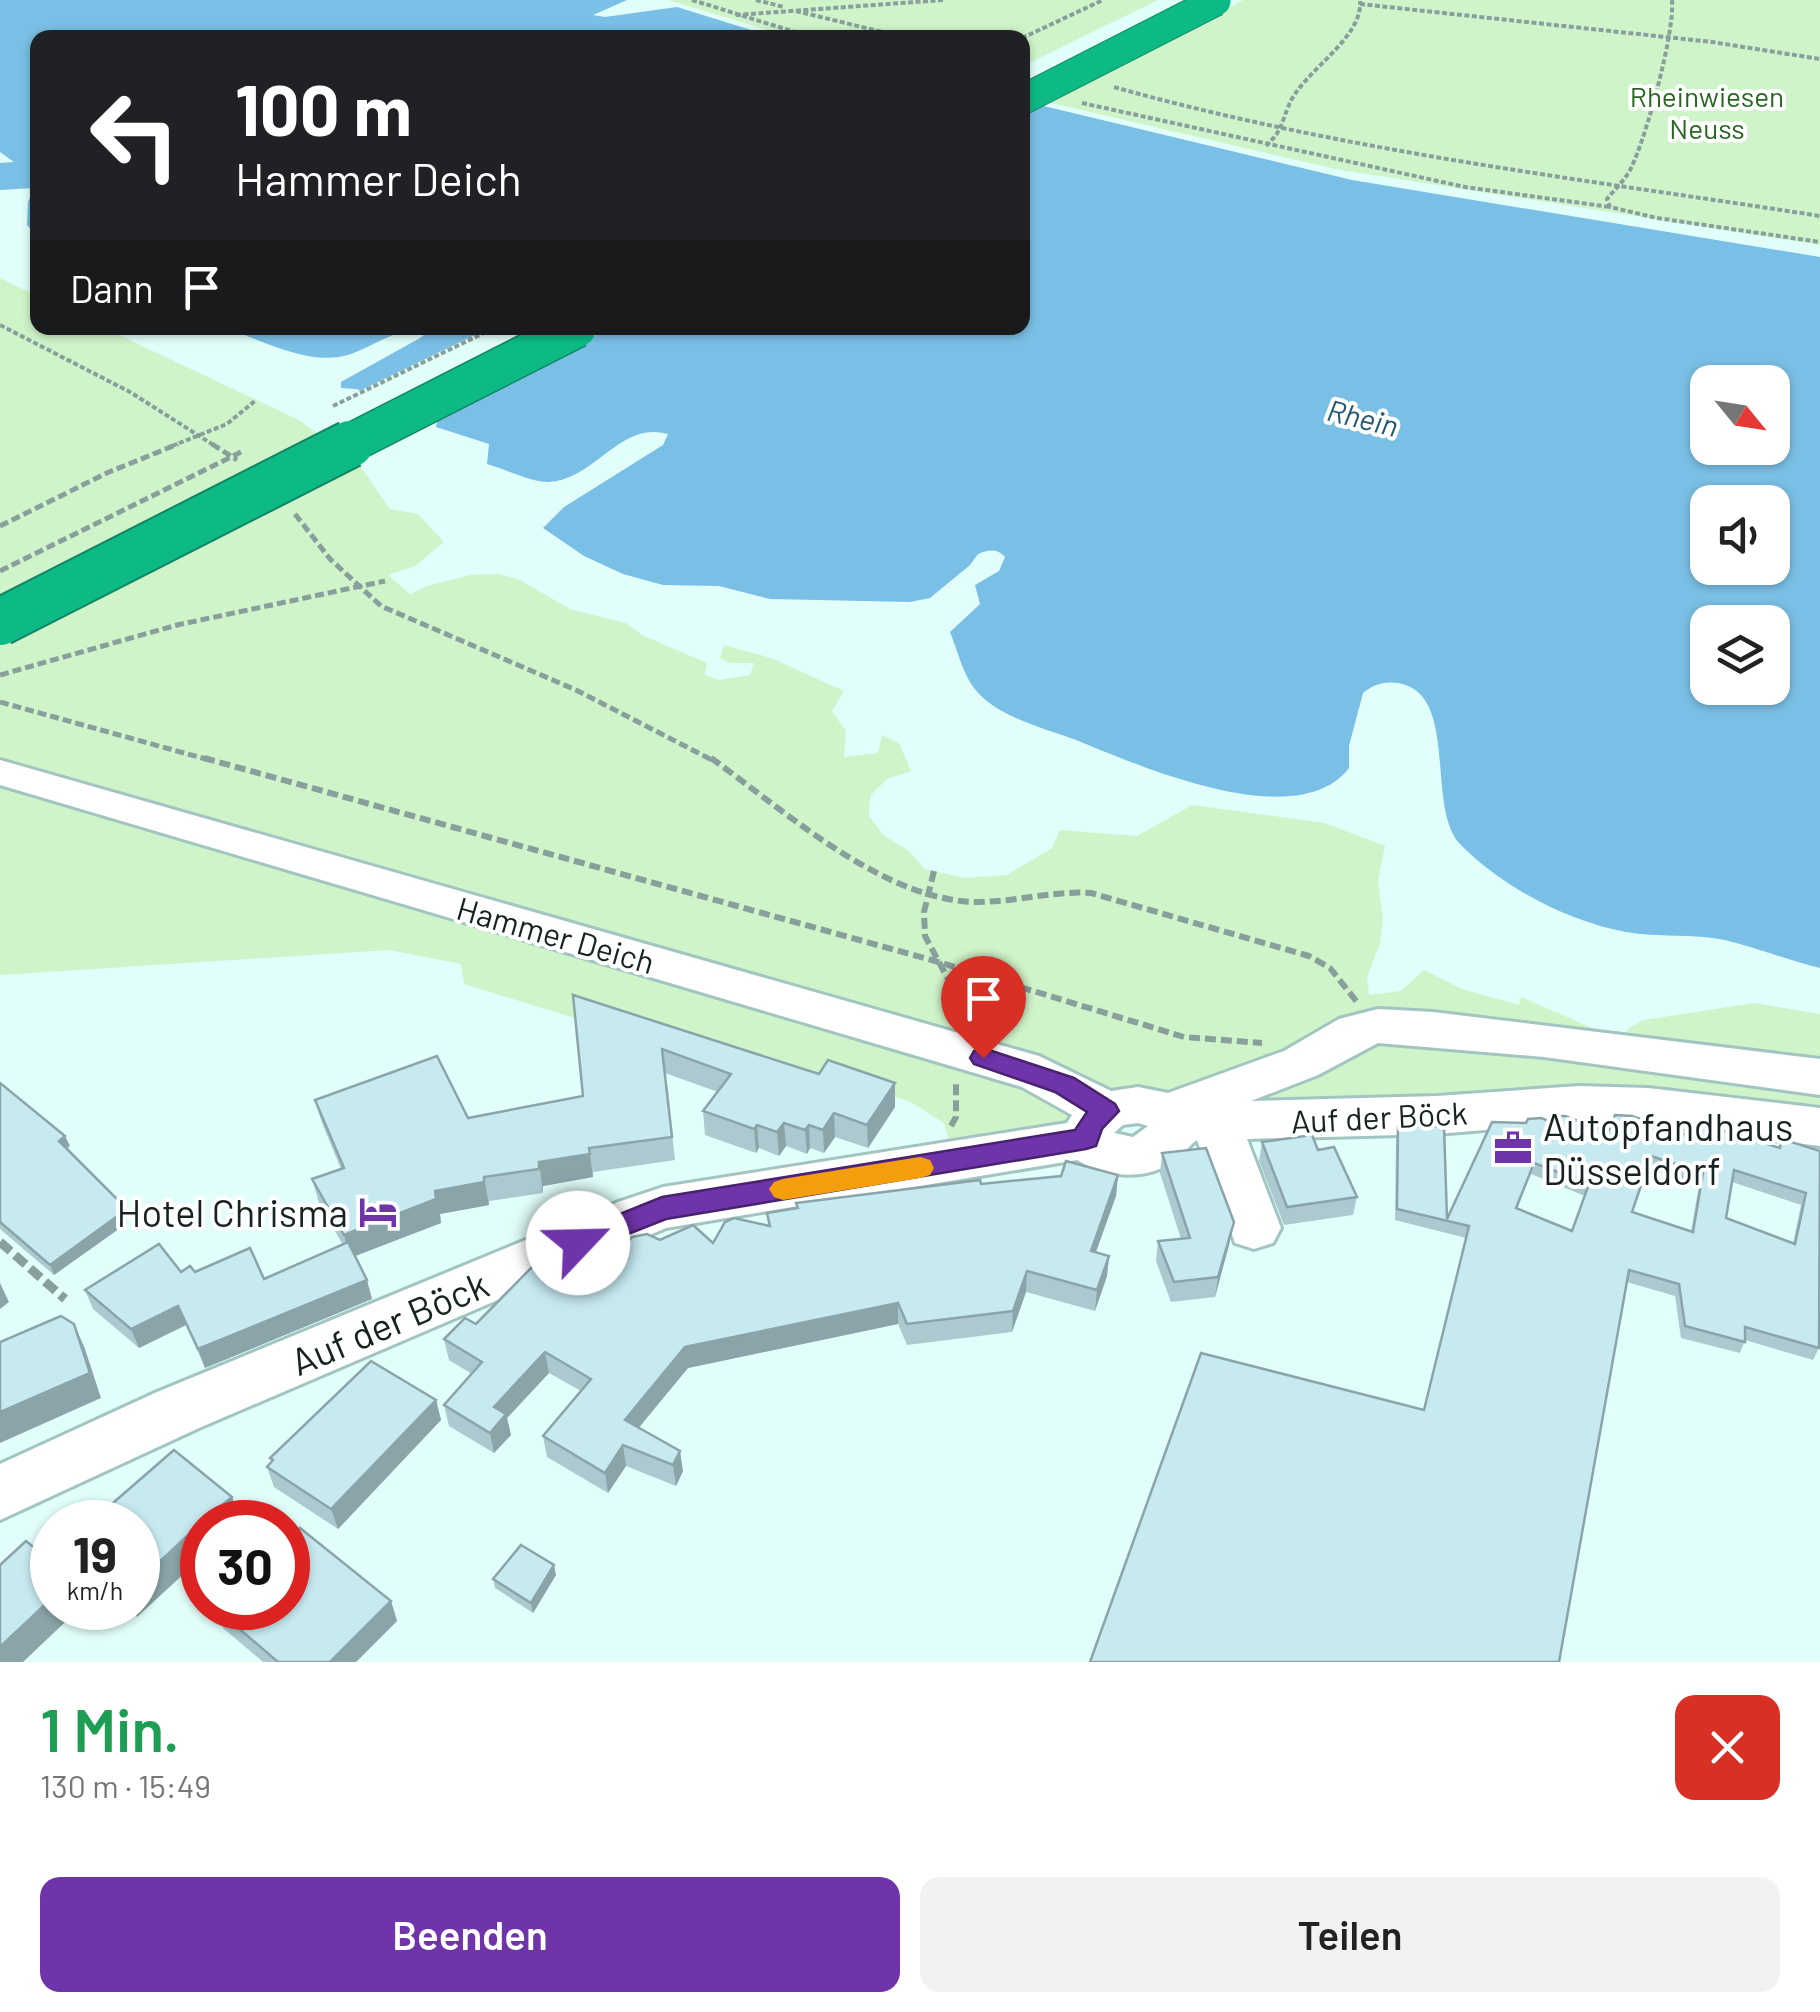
<!DOCTYPE html>
<html lang="de">
<head>
<meta charset="utf-8">
<style>
	:root { --surface:#fff; --page:#f2f2f2; --text:#222; --muted:#767676; --accent:#6f34aa }
	body { margin:0; font-family:Barlow,sans-serif; background:var(--page); color:var(--text); height:100vh; display:flex; flex-direction:column; font-size:38px; white-space:nowrap }
	* { box-sizing:border-box; margin:0 }
	p { font-size:32px; color:var(--muted) }
	.icon { flex:none; width:55px; height:55px; fill:none; stroke:currentColor; stroke-width:2; stroke-linecap:round; stroke-linejoin:round }
	.map { position:relative; height:1662px; overflow:hidden }
	.side { display:flex; flex-direction:column; background:var(--surface); flex:1 }
	.side>* { flex:none }
	.hud { position:absolute; left:30px; top:30px; width:1000px; height:305px; border-radius:20px; box-shadow:0 2px 8px #0004; background:#202124; color:#fff; overflow:hidden }
	.needle { width:65px; rotate:120deg }
	.fabs { position:absolute; left:1690px; top:365px; display:grid; gap:20px }
	.fabs a { display:grid; place-items:center; width:100px; height:100px; border-radius:20px; background:var(--surface); box-shadow:0 2px 8px #0004; font-size:50px }
	.speed { position:absolute; left:30px; top:1500px; display:flex; gap:20px; font-size:50px; font-weight:700; text-align:center }
	.speed>* { display:grid; place-content:center; width:130px; height:130px; border-radius:50%; background:var(--surface); box-shadow:0 2px 8px #0004; line-height:1 }
	.speed small { font-size:25px; font-weight:400 }
	.speed .limit { border:15px solid #d22; background:#fff; color:#111 }
	.pin { position:absolute; display:grid; place-items:center; width:85px; height:85px; color:#fff; margin:-102px -42px; border-radius:50% 50% 50% 0; rotate:-45deg; box-shadow:0 0 10px #0007 }
	.pin .icon { rotate:45deg }
	.me { position:absolute; width:110px; margin:-55px; rotate:66deg; stroke-linejoin:round; filter:drop-shadow(0 0 8px #0008) }
	.turn { display:flex; align-items:center; gap:35px; height:210px; padding:0 40px; font-size:45px }
	.turn .icon { width:130px; height:130px; stroke-width:2.5 }
	.turn b { display:block; font-size:70px; line-height:85px }
	.then { display:flex; align-items:center; height:95px; padding:0 40px; background:#0003; gap:20px; font-size:38px }
	.round { display:grid; place-items:center; flex:none; width:105px; height:105px; border-radius:20px; background:var(--page) }
	.overview { display:flex; align-items:center; justify-content:space-between; height:170px; padding:0 40px }
	h1 { font-size:60px; font-weight:600; line-height:75px; color:#1e9e55 }
	.primary-button { display:flex; gap:20px; margin-top:auto; padding:20px 40px }
	.primary-button a { flex:1; height:115px; border-radius:20px; background:var(--accent); color:#fff; font-size:40px; font-weight:600; line-height:115px; text-align:center }
	.primary-button a+a { background:var(--page); color:var(--text) }
	.map>svg:first-child { display:block }
	.green { fill:#d0f4ca }
	.water { fill:#7abfe5; fill-rule:evenodd }
	.pier { fill:#e1fefa }
	.lines { fill:none; stroke-linecap:round; stroke-linejoin:round }
	.minor-casing { stroke:#a2c5c1; stroke-width:6 }
	.path-far3 { stroke:#899f9c; stroke-width:4; stroke-dasharray:5 2.5; stroke-linecap:butt }
	.path-far2 { stroke:#899f9c; stroke-width:5; stroke-dasharray:9 4; stroke-linecap:butt }
	.path-far1 { stroke:#899f9c; stroke-width:6; stroke-dasharray:11 5; stroke-linecap:butt }
	.path { stroke:#899f9c; stroke-width:9; stroke-dasharray:14 6; stroke-linecap:butt }
	.minor { fill:#fff; fill-rule:evenodd }
	.tram { stroke:#829795; stroke-width:2.5 }
	.highway-bridge-far2-casing { stroke:#108563; stroke-width:31; stroke-linecap:butt }
	.highway-bridge-far1-casing { stroke:#108563; stroke-width:41; stroke-linecap:butt }
	.highway-bridge-casing { stroke:#108563; stroke-width:50; stroke-linecap:butt }
	.path-bridge-far1 { stroke:#899f9c; stroke-width:4; stroke-dasharray:5 2.5; stroke-linecap:butt }
	.path-bridge { stroke:#899f9c; stroke-width:5; stroke-dasharray:9 4; stroke-linecap:butt }
	.highway-bridge-far2 { stroke:#0dba86; stroke-width:29 }
	.highway-bridge-far1 { stroke:#0dba86; stroke-width:38 }
	.highway-bridge { stroke:#0dba86; stroke-width:46 }
	.wall { fill:#abc9cf; fill-rule:evenodd }
	.shaded-wall { fill:#8ba4a9 }
	.building { fill:#c7eaf1; stroke:#8ba4a9; stroke-width:2.5; fill-rule:evenodd }
	.route { fill:#6f34aa; stroke:#48226e; stroke-width:2.5 }
	.slow { fill:#f59e0b }
	.labels { text-anchor:middle; dominant-baseline:central; stroke-width:8; stroke-linejoin:round; paint-order:stroke }
	.far-park-label { font-size:28px; fill:#296622; stroke:#fff }
	.far-water-label { font-size:30px; font-style:italic; fill:#245974; stroke:#fff }
	.street-label { font-size:32px; fill:#162322; stroke:#fff }
	.near-poi-label { font-size:38px; fill:#162322; stroke:#fff; text-anchor:start }
	.near-street-label { font-size:38px; fill:#162322; stroke:#fff }
</style>
</head>
<body>
<div class="map">
<svg width="1820" height="1662" viewBox="0 0 1820 1662">
	<rect width="100%" height="100%" fill="#e1fefa"/>
	<g class="green">
		<path d="M668 0H1158L1023 66 1022 38 791 37Z"/>
		<path d="M1243 0H1820V245L1335 169 1047 102Z"/>
		<path d="M0 278 37 296 38 328H104L297 419 356 460 390 509 418 514 444 542 415 566 388 575 410 594 430 585 471 575 499 574 520 580 570 609 626 623 642 635 707 663 705 675 719 680 750 675 754 663H730L720 658 724 645 771 658 844 691 832 711 846 731 844 757 878 753 882 735 899 743 911 771 887 779 870 796 869 816 883 835 909 851 925 869 965 878 1007 875 1052 848 1060 830 1137 836 1192 805 1325 823 1385 846 1378 881 1383 919 1380 944 1367 977 1369 995 1401 991 1424 970 1462 989 1519 1005 1521 997 1622 1041 1629 1028 1644 1020 1754 1003 1820 1014V1073L1368 1014 1301 1053 1182 1097 1123 1096 0 762Z"/>
		<path d="M0 782 1077 1102 1072 1127 951 1147 944 1123 909 1101 814 1072 760 1075 464 984 461 964 389 950 0 975Z"/>
		<path d="M1373 1037 1820 1081V1117L1208 1104Z"/>
	</g>
	<g class="water">
		<path d="M0 0H627L593 15 605 17 677 7 774 37 38 38 37 236 27 225 28 202 34 188 0 190V163L14 162 0 152Z"/>
		<path d="M1023 101 1352 180 1820 257V968C1788 960 1757 948 1725 940 1693 933 1658 938 1626 932 1567 921 1502 887 1460 844 1425 807 1460 693 1398 683 1384 681 1374 684 1363 693L1349 746V768C1297 836 1138 765 1076 740 1044 728 996 717 974 688 963 674 957 649 950 632L980 604 975 585 999 571 1005 557C997 548 988 550 978 554L970 565 930 598 910 602 770 599 719 586 663 585 623 574 584 556 543 528 564 507 663 445 668 434C620 420 595 480 548 482 530 482 505 469 487 464L489 444 436 427 438 417 356 389 341 388V382L420 338 424 335 420 332C392 327 367 353 339 357 301 362 261 340 226 328H1022ZM1708 382H1772V448H1708ZM1708 502H1772V568H1708ZM1708 622H1772V688H1708Z"/>
	</g>
	<path class="pier" d="M489 328H610L432 420 353 394Z"/>
	<g class="lines">
		<g class="minor-casing">
			<path id="minor" d="M0 760 1039 1056 1111 1091 1138 1087 1168 1093 1284 1051 1339 1019 1378 1009 1433 1012 1820 1059V1095L1544 1057 1378 1043 1318 1075 1251 1101 1437 1096 1579 1086 1648 1088 1820 1108V1146L1648 1124 1579 1122 1437 1134 1247 1139 1281 1228 1273 1243 1254 1249 1235 1243 1197 1140C1189 1145 1184 1155 1175 1161 1145 1181 1106 1178 1077 1160L666 1228 199 1428 0 1520V1464L157 1392 618 1202 663 1187 1067 1123 1072 1115 1022 1087 0 785ZM1138 1123 1148 1126 1133 1137 1114 1133 1123 1125Z"/>
		</g>
		<g class="path-far3">
			<path d="M692 0 814 38"/>
			<path d="M756 0 784 7"/>
			<path d="M1672 0C1675 32 1646 138 1631 168 1626 179 1615 189 1607 199L1610 207 1657 218 1820 242"/>
			<path d="M1360 4 1712 42 1820 59"/>
			<path d="M796 11 907 38"/>
			<path d="M736 15 943 0"/>
			<path d="M859 38 878 32"/>
			<path d="M1022 38 1103 0"/>
			<path d="M1114 87C1346 152 1583 179 1820 216"/>
			<path d="M1082 103 1465 187 1610 207"/>
			<path d="M1266 146C1283 129 1280 126 1289 105 1302 72 1363 39 1360 1"/>
			<path d="M0 325 130 392 215 446"/>
			<path d="M172 446 227 424 256 400"/>
		</g>
		<g class="path-far2">
			<path d="M212 444 237 460"/>
			<path d="M295 514 330 559 381 606 576 690 714 761"/>
			<path d="M0 526 109 472 178 444"/>
			<path d="M0 675 177 625 385 581"/>
			<path d="M0 702 213 761"/>
		</g>
		<g class="path-far1">
			<path d="M204 758 935 961 1184 1037 1262 1043"/>
			<path d="M711 758C782 809 873 891 961 901 1002 906 1048 890 1091 893L1309 956 1330 968 1357 1002"/>
			<path d="M934 871 924 912 925 936 956 994 954 1020"/>
			<path d="M951 1126 956 1117V1080"/>
		</g>
		<path class="path" d="M0 1242 65 1299"/>
		<use href="#minor" class="minor"/>
		<g class="tram">
			<path d="M1022 92 1206 0"/>
			<path d="M0 608 556 328"/>
		</g>
		<g class="highway-bridge-far2-casing">
			<path id="highway-bridge-far2" d="M1022 100 1216 1"/>
		</g>
		<g class="highway-bridge-far1-casing">
			<path id="highway-bridge-far1" d="M345 446 577 328"/>
		</g>
		<g class="highway-bridge-casing">
			<path id="highway-bridge" d="M0 622 350 444"/>
		</g>
		<path class="path-bridge-far1" d="M333 406 494 328"/>
		<path class="path-bridge" d="M0 571 241 452"/>
		<use href="#highway-bridge-far2" class="highway-bridge-far2"/>
		<use href="#highway-bridge-far1" class="highway-bridge-far1"/>
		<use href="#highway-bridge" class="highway-bridge"/>
	</g>
	<g class="wall">
		<path d="M573 995 819 1074 895 1083V1107L868 1148 835 1137 824 1153 810 1148 807 1154 786 1146 779 1156 759 1148 756 1153 705 1135 703 1111 718 1092 665 1073 675 1160 593 1172V1177L543 1186V1193L489 1201V1205L440 1214 441 1223 355 1256 372 1299 205 1368 186 1325 139 1348 93 1309 85 1290 181 1272H195L264 1279 343 1245 319 1203 312 1179 341 1169 322 1123 315 1100 468 1118 583 1096Z"/>
		<path d="M0 1083 70 1146 67 1148 123 1205 127 1215V1223L54 1275 0 1229Z"/>
		<path d="M1554 1123 1608 1132 1696 1139 1701 1124 1778 1148 1782 1139 1820 1151V1332L1819 1348 1813 1360 1745 1340 1740 1353 1681 1338 1675 1296 1627 1282 1424 1410 1466 1238 1395 1220 1396 1139 1398 1127 1447 1219ZM1647 1168 1699 1185 1691 1231 1632 1212ZM1531 1174 1585 1196 1572 1231 1517 1209ZM1732 1182 1801 1205 1793 1243 1726 1218Z"/>
		<path d="M1262 1142 1318 1150 1357 1197 1353 1215 1284 1225 1259 1161Z"/>
		<path d="M1162 1153 1234 1222 1230 1241 1215 1297 1171 1302 1156 1261 1158 1241 1181 1239 1160 1173Z"/>
		<path d="M1118 1175 1116 1196 1096 1252 1109 1256 1107 1276 1095 1311 1026 1292 1012 1332 907 1345 898 1324 688 1368 639 1428 683 1471 676 1486 626 1466 608 1493 547 1457 543 1436 581 1391 549 1373 507 1418 511 1435 494 1453 449 1426 444 1405 472 1374 449 1360 444 1339 476 1324 581 1252 660 1240 713 1243 768 1226 767 1213 981 1184Z"/>
		<path d="M436 1400 441 1420 338 1529 274 1487 267 1467 272 1462 270 1458Z"/>
		<path d="M556 1575 533 1613 495 1588 493 1579Z"/>
		<path d="M391 1601 397 1621 356 1662H263L223 1628 215 1608Z"/>
	</g>
	<g class="shaded-wall">
		<path d="M895 1083V1107L868 1148 867 1125Z"/>
		<path d="M834 1113 835 1137 824 1153 823 1130Z"/>
		<path d="M784 1123 786 1146 779 1156 777 1132Z"/>
		<path d="M757 1125 759 1148 756 1153 754 1129Z"/>
		<path d="M809 1125 810 1148 807 1154 805 1130Z"/>
		<path d="M65 1136 70 1146 63 1151 59 1141Z"/>
		<path d="M589 1148 593 1177 543 1186V1193L539 1162Z"/>
		<path d="M1118 1175 1116 1196 1089 1271 1091 1251Z"/>
		<path d="M484 1177 489 1205 440 1214 441 1223 350 1258 344 1235 435 1191Z"/>
		<path d="M123 1205 127 1215V1223L54 1275 50 1265Z"/>
		<path d="M1234 1222 1230 1241 1215 1297 1218 1277Z"/>
		<path d="M1109 1256 1107 1276 1095 1311 1097 1290Z"/>
		<path d="M1027 1271 1026 1292 1012 1332 1013 1311Z"/>
		<path d="M367 1280 372 1299 205 1368 198 1349Z"/>
		<path d="M0 1283 9 1302 0 1309Z"/>
		<path d="M898 1303V1324L688 1368 628 1440 625 1420 685 1347Z"/>
		<path d="M178 1306 186 1325 139 1348 131 1329Z"/>
		<path d="M74 1324 85 1349 101 1398 0 1443V1412Z"/>
		<path d="M545 1352 549 1373 507 1418 511 1435 494 1453 490 1433 494 1407Z"/>
		<path d="M436 1400 441 1420 338 1529 331 1509Z"/>
		<path d="M623 1445 626 1466 608 1493 605 1473Z"/>
		<path d="M680 1451 683 1471 676 1486 673 1465Z"/>
		<path d="M232 1497 242 1522H204Z"/>
		<path d="M202 1524V1557L137 1617 132 1608H138V1582Z"/>
		<path d="M554 1565 556 1575 533 1613 531 1603Z"/>
		<path d="M52 1598V1608H80L23 1662H0V1647Z"/>
		<path d="M391 1601 397 1621 356 1662H330Z"/>
	</g>
	<g class="building">
		<path d="M573 995 819 1074 828 1060 895 1083 867 1125 834 1113 823 1130 809 1125 805 1130 784 1123 777 1132 757 1125 754 1129 703 1111 731 1074 662 1049 672 1137 589 1148 590 1154 539 1162V1169L484 1177V1182L435 1191 436 1199 344 1235 312 1179 344 1168 315 1100 437 1056 468 1118 583 1096Z"/>
		<path d="M0 1083 65 1136 59 1141 123 1205V1212L50 1265 0 1222Z"/>
		<path d="M1615 1115 1632 1116 1698 1139 1701 1124 1780 1148 1782 1139 1820 1151 1819 1348 1745 1327V1342L1685 1326 1679 1284 1629 1270 1559 1662H1090L1201 1353 1424 1410 1469 1226 1397 1209 1398 1127 1444 1126 1447 1219 1492 1122 1526 1123 1528 1119 1541 1118 1554 1123 1557 1116H1565L1608 1132ZM1651 1156 1703 1173 1693 1232 1632 1212ZM1534 1163 1589 1184 1572 1231 1516 1208ZM1734 1170 1806 1193 1795 1244 1726 1218Z"/>
		<path d="M1312 1135 1318 1150 1334 1147 1357 1197 1287 1207 1262 1142Z"/>
		<path d="M1206 1148 1234 1222 1218 1277 1174 1282 1158 1241 1190 1238 1162 1153Z"/>
		<path d="M1066 1161 1118 1175 1091 1251 1109 1256 1097 1290 1027 1271 1013 1311 907 1324 898 1303 685 1347 625 1420 680 1451 673 1465 623 1445 605 1473 543 1436 591 1379 545 1352 494 1407 506 1414 490 1433 444 1405 482 1362 444 1339 465 1318 476 1324 532 1267 574 1249 581 1252 623 1246 632 1237 647 1234 660 1240 693 1225 713 1243 725 1222 734 1218 770 1226 767 1213 798 1208 796 1203 980 1180 981 1184 1061 1176Z"/>
		<path d="M348 1242 367 1280 198 1349 178 1306 131 1329 85 1290 159 1244 181 1272 190 1266 195 1272 250 1248 264 1279Z"/>
		<path d="M61 1316 74 1324 90 1373 0 1412V1342Z"/>
		<path d="M371 1361 436 1400 331 1509 267 1467 273 1460 270 1458Z"/>
		<path d="M174 1450 232 1497 202 1522 138 1582V1522H91Z"/>
		<path d="M300 1528 391 1601 330 1662H278L215 1608H288V1540Z"/>
		<path d="M26 1541 48 1559 52 1556V1598L0 1647V1565Z"/>
		<path d="M521 1545 554 1565 531 1603 493 1579Z"/>
	</g>
	<path class="route" d="M983 1048 1074 1078 1115 1104 1119 1111 1102 1129 1096 1146 1086 1149 666 1219 578 1254 568 1251 563 1243 568 1235 662 1197 1075 1130 1087 1112 1055 1092 974 1064 970 1058 974 1051Z"/>
	<path class="slow" d="M920 1157 930 1160 934 1168 930 1175 920 1178 783 1200 774 1197 769 1189 774 1182 783 1179Z"/>
	<defs>
		<g id="office-bare" transform="scale(3)"><path d="M-6-3h4V-5.5h4V-3h4V5H-6ZM-1-4.5V-3h2v-1.5ZM-6 0V1H6V0Z" fill="#6f34aa" stroke="#fff" stroke-width="2.5" paint-order="stroke"/></g>
		<g id="hotel-bare" transform="scale(3)"><path d="M-6-4.5h1.5V1H6V5H4.5V3h-9V5H-6ZM-4 0a1.8 1.8 0 1 1 3.6 0ZM.5 0V-2.5h3Q6-2.5 6 0Z" fill="#6f34aa" stroke="#fff" stroke-width="2.5" paint-order="stroke"/></g>
	</defs>
	<g fill-rule="evenodd">
		<use href="#office-bare" x="1513" y="1148"/>
		<use href="#hotel-bare" x="378" y="1212"/>
	</g>
	<g class="labels">
		<g class="far-park-label">
			<text x="1707" y="96">Rheinwiesen<tspan x="1707" dy="32">Neuss</tspan></text>
		</g>
		<g class="far-water-label">
			<text transform="translate(1363 417) rotate(14)">Rhein</text>
		</g>
		<g class="street-label">
			<text transform="translate(556 934) rotate(16)">Hammer Deich</text>
			<text transform="translate(1379 1116) rotate(-3)">Auf der Böck</text>
		</g>
		<g class="near-poi-label">
			<text x="1543" y="1126">Autopfandhaus<tspan x="1543" dy="44">Düsseldorf</tspan></text>
			<text x="348" y="1212" text-anchor="end">Hotel Chrisma</text>
		</g>
		<g class="near-street-label">
			<text transform="translate(389 1322) rotate(-23)">Auf der Böck</text>
		</g>
	</g>
</svg>
<div class="fabs">
<a><svg class="needle" viewBox="-14 -14 28 28"><path d="M0-13l5 13h-10z" fill="#e53935"/><path d="M0 13l5-13h-10z" fill="#767676"/></svg></a>
<a><svg class="icon" aria-label="sound" viewBox="0 0 24 24"><path d="M4 9h4l5-4v14l-5-4H4zM17 9q2 3 0 6"/></svg></a>
<a><svg class="icon" aria-label="layers" viewBox="0 0 24 24"><path d="M12 4l9 5-9 5-9-5zM3 14l9 5 9-5"/></svg></a>
</div>
<div class="speed"><div>19<small>km/h</small></div><div class="limit">30</div></div>
<div class="pin" style="left:983px;top:1058px;background:#d93025"><svg class="icon" aria-label="arrive" viewBox="0 0 24 24"><path d="M6 21V4h12l-3 4 3 4H6"/></svg></div>
<svg class="me" style="left:578px;top:1243px" viewBox="-20 -20 40 40"><circle r="19" fill="#fff"/><path d="M0-13L10 11 0 6-10 11z" fill="#6f34aa"/></svg>
<div class="hud">
<div class="turn"><svg class="icon" aria-label="left" viewBox="0 0 24 24"><path d="M17 20v-9H6M10 6l-5 5 5 5"/></svg><div><b>100 m</b>Hammer Deich</div></div>
<div class="then">Dann<svg class="icon" aria-label="arrive" viewBox="0 0 24 24"><path d="M6 21V4h12l-3 4 3 4H6"/></svg></div>
</div>
</div>
<section class="side">
<div class="overview"><div><h1>1 Min.</h1><p>130 m · 15:49</p></div><a class="round" style="background:#d93025;color:#fff"><svg class="icon" aria-label="close" viewBox="0 0 24 24"><path d="M6 6l12 12M18 6L6 18"/></svg></a></div>
<div class="primary-button"><a>Beenden</a><a>Teilen</a></div>
</section>
</body>
</html>
